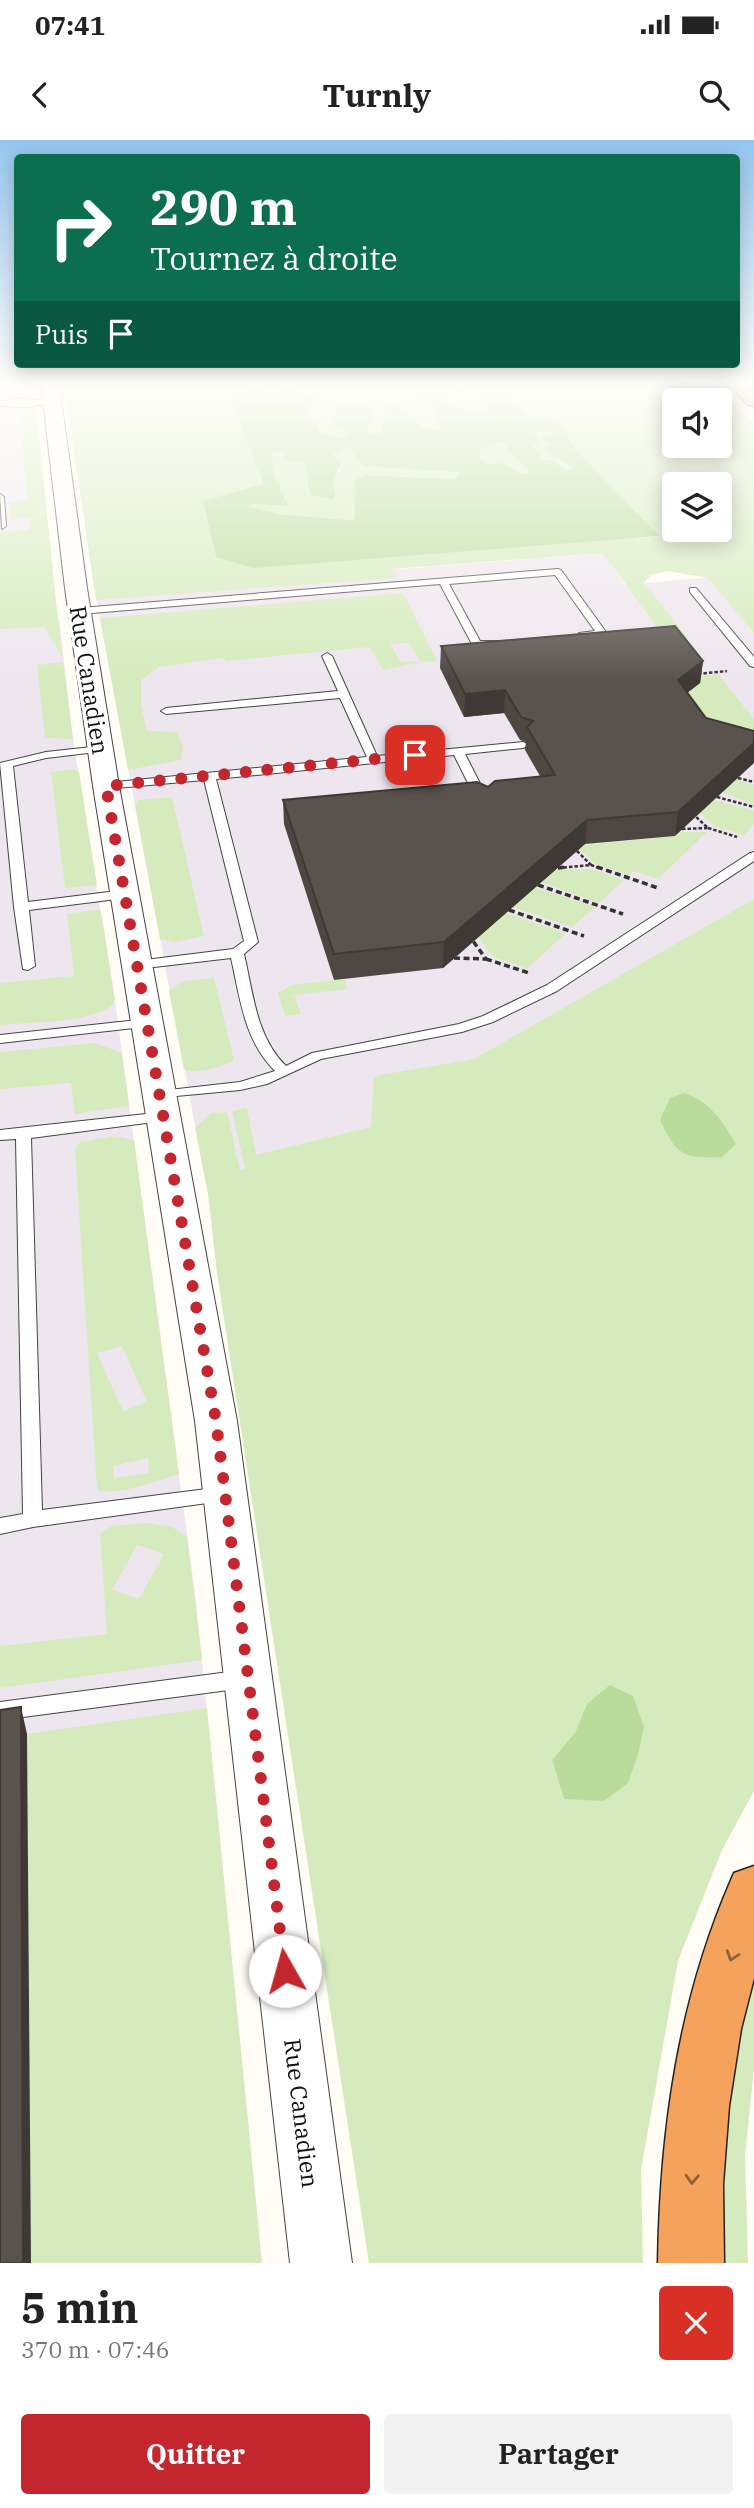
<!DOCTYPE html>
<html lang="fr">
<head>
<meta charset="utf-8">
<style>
	:root { --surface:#fff; --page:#f2f2f2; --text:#222; --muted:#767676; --accent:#c4262e }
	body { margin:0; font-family:"IBM Plex Serif",serif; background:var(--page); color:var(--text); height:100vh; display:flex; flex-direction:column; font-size:26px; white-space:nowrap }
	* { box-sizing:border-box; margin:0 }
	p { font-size:23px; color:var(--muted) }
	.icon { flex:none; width:38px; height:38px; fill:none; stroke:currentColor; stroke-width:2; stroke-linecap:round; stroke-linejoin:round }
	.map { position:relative; height:2123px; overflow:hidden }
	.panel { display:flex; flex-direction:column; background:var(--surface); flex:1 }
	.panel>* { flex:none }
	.guide { position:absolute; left:14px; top:14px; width:726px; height:214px; border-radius:7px; box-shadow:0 4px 18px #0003; background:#0b6e4f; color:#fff; overflow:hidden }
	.controls { position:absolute; left:662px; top:248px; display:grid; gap:14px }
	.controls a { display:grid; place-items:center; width:70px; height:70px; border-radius:7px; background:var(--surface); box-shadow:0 4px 18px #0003; font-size:35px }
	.pin { position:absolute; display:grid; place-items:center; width:60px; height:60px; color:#fff; margin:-30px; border-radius:14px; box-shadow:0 4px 10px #0006 }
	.me { position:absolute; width:77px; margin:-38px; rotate:353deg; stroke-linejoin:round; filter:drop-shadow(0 0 5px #0008) }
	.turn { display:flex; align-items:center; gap:24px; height:147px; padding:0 21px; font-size:32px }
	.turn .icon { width:91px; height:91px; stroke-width:2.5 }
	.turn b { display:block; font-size:49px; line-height:60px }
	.then { display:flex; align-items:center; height:66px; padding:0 21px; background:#0003; gap:14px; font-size:26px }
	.round { display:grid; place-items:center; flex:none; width:74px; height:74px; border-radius:7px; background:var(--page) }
	.overview { display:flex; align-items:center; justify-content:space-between; height:119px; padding:0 21px }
	h1 { font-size:42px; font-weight:700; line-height:52px }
	.button { display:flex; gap:14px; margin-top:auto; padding:14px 21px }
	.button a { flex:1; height:80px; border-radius:7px; background:var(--accent); color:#fff; font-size:28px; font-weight:700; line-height:80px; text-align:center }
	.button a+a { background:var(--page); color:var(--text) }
	.status { display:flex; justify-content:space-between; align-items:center; height:49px; padding:0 35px; background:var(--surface); direction:ltr }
	.status svg { height:19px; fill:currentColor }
	header { display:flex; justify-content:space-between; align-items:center; height:91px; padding:0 21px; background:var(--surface); font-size:32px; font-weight:700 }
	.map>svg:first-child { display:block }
	.industrial { fill:#eee6ef }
	.green { fill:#d5ebbd; fill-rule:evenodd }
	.forest { fill:#b9dc9c; fill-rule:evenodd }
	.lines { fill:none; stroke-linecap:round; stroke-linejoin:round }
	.service-casing { stroke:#444; stroke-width:2 }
	.tertiary-casing { stroke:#444; stroke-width:2 }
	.motorway-casing { stroke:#222; stroke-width:3 }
	.path-far1 { stroke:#333; stroke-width:2.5; stroke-dasharray:3.5 2; stroke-linecap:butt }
	.path { stroke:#333; stroke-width:3.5; stroke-dasharray:6 3.5; stroke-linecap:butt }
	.service { fill:#fff; fill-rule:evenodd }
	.tertiary { fill:#fff; fill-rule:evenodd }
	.motorway { fill:#f5a25d; fill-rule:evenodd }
	.wall { fill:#4d4742 }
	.shaded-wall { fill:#3f3936 }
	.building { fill:#5a524d; stroke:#3f3936; stroke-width:2 }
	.oneway { stroke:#8e613b }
	.route { stroke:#c4262e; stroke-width:12; stroke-dasharray:0 21.6 }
	.labels { text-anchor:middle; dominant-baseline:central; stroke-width:7; stroke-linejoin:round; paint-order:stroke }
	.street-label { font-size:23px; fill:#111; stroke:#fff }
</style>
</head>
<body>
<div class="status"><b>07:41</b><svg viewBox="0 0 49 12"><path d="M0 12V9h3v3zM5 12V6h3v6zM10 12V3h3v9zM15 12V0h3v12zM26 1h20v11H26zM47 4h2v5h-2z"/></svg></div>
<header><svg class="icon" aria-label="back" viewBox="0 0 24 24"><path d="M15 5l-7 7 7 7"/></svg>Turnly<svg class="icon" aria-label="search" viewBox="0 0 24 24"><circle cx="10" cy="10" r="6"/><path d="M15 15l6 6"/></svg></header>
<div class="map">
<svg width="754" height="2123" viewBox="0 0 754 2123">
	<rect width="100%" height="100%" fill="#fffdf5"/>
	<g class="industrial">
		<path d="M0 244H34L48 389 0 392Z"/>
		<path d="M604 413 625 445 754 433V775L286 1043 208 1054 95 453Z"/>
		<path d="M59 477 73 599 115 860 196 1461 262 2123H0V481Z"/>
	</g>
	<g class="green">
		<path d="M64 244H224L263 345 204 361 216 417 658 397 575 309 560 282 529 276 508 251 477 253 447 244H712L754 284V493L708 438 668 431 651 435 644 443 689 499 667 501 603 413 393 429 396 438 96 460ZM674 261H719V306H674ZM674 345H719V390H674Z"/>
		<path d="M252 244H417L424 261 437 270 443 288 430 290 405 272 387 277 382 291 375 294 368 293 367 288 375 277 335 269 333 286 341 287 348 295 345 298 321 294 308 270 316 262 343 250 316 248 304 257C290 247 271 240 255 249Z"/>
		<path d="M451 249 463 256 479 257 485 273 451 266 445 256Z"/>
		<path d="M29 267 36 268 62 518 45 487 0 489V392L30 390V377L11 379 9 362 27 360 20 273 4 271Z"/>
		<path d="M552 291 554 294 551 311 572 326 571 330 566 332 554 323 537 318 540 310 532 308 533 294Z"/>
		<path d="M500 302 508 305 506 309 529 332 523 334 503 323 489 324 479 318 480 308Z"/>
		<path d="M348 307 363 325 460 331 454 339 364 335 355 340V379L347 380 278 374 246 366 252 364 288 366 275 335 271 312 284 311 304 322 310 355 333 345 340 329 333 315Z"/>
		<path d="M403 453 437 521 421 522 409 503 390 504 401 522 416 521 417 523 383 530 370 507 227 521 222 518 159 527 141 540V565L147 591 177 592 183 605 181 620 128 630 100 478Z"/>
		<path d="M63 522 73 599 45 598 37 525Z"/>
		<path d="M718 534 754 579V593L716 596 675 563 700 543 696 537Z"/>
		<path d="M74 629 79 632 97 745 65 748 51 632Z"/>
		<path d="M736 639 754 645V665L722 652Z"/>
		<path d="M172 657 204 796 175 802 160 799 135 665 138 660Z"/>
		<path d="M713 660 754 670V685L744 695 716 687 699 673Z"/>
		<path d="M679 692H707L658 739 634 731 629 735 596 724 579 709 584 705 675 696Z"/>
		<path d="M592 729 624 740 599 763 541 742 555 730Z"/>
		<path d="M535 747 595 767 572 787 512 767Z"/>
		<path d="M754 759V1651L722 1710 678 1821 641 2030 643 2123H369L217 1133 208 1054 195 988 211 973 227 972 240 1030 245 1028 232 971 247 968 256 1015 371 987 374 938 380 935 474 919ZM576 1591 564 1659 552 1620Z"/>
		<path d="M94 770 101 771 115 860C104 884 25 882 0 885V843L74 836 67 774Z"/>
		<path d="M506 773 566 793 527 829 492 816 478 797Z"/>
		<path d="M214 838 234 920C220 927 200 935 184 929L169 851 183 841Z"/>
		<path d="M345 839 347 849 294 855 301 874 285 876 278 853 292 845Z"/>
		<path d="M95 903 122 913 129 966 75 974 71 943 0 949V912Z"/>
		<path d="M115 996 134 1000 179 1334C153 1342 125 1354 98 1351L96 1335 75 1010 80 1002ZM122 1206 147 1262 123 1271 97 1213ZM148 1318 149 1333 114 1338 113 1326Z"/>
		<path d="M147 1383 172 1387 187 1397 202 1520 0 1548V1506L107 1494 100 1393 112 1386ZM137 1405 164 1414 139 1459 112 1450Z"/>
		<path d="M207 1568 262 2123H31L27 1594Z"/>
		<path d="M754 1822V1929L745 2016 748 2123H719L727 1946Z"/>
	</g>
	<g class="forest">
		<path d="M224 244H252L255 249C269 241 294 245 305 257L323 245H340L343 250 316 261 308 270 321 294 345 298 348 295 341 287 332 286 335 269C348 260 361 266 375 269L373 271 375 277 368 288V293L375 294 382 291 381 284 387 277 384 267 399 265 424 287 438 290 442 288 437 280V270L417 256 419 253 417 244H447L477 253 508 251 529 276 560 282 575 309 659 396 253 428 216 417 203 361 263 344ZM451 250 463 256 479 258 485 272 451 266 445 256ZM537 292H552L554 295 543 299 550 304 544 308 553 317 560 318V320L572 326 571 330 566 331 553 321 538 318 542 314 531 305 538 303 537 296 534 294ZM500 302 508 305 506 309 529 332 523 334 503 323 489 324 479 318 481 308ZM348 307 363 326 460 332 454 339 364 335 355 340V379L348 380 278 374 247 366 252 364 288 366 275 335 271 312 284 311 286 321 304 322 310 355 333 359 336 354 333 345 341 323 333 315Z"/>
		<path d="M684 953C710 961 722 981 736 1004L722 1017C682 1019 677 1015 660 980L670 958Z"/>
		<path d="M610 1545 633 1556 644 1587 638 1614 628 1643 604 1661 564 1659 552 1620 576 1591 587 1564Z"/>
	</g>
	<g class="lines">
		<g class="service-casing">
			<g id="service">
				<path d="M14 259 52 260 56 262 28 267 0 266V262Z"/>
				<path d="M0 354 4 357 6 386 2 389Z"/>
				<path d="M558 429 561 430 606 492V496L579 497V493L595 491 555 435 449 444 480 501H498V505L473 506 440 444 80 474 75 471 80 468Z"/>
				<path d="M690 448H696L754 517V527L750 526 690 452Z"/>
				<path d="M327 513 332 516 377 616 523 602 529 605 523 608 465 614 488 659 482 662 476 659 454 615 216 639 258 802 244 814C253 852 256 897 286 926L312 913 459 884 483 876 547 845 750 713 754 712V721L557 851 493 882 462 892 321 919 267 944 240 950 155 958 153 955 160 951 240 942 275 931C244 901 240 857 231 818L137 829 130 825 137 821 233 809 244 801 204 640 106 649 100 646 106 643 367 617 340 558 166 574 161 571 166 568 338 551 322 516Z"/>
				<path d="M101 606 105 607V611L46 618 13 626 28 762 125 750 131 754 125 758 29 770 35 826 28 830 23 829 14 767 0 623 46 612Z"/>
				<path d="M147 879 152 880 154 883 152 886 0 903V895Z"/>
				<path d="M164 972 171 977 169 980 31 998 42 1370 222 1347 229 1349 231 1354 229 1359 222 1361 33 1387 0 1394V1378L23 1374 16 999 0 1000V990Z"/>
				<path d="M244 1530 251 1533 254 1539 251 1545 244 1548 0 1580V1562Z"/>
			</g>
		</g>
		<g class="tertiary-casing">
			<path id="tertiary" d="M41 244H59L87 448 119 646 237 1281 352 2123H290L195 1281 93 646 65 448Z"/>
		</g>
		<g class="motorway-casing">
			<g id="motorway">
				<path d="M729 244H748L754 250V266L747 264Z"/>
				<path d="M754 1726V1838L741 1889 729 1966 723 2044 724 2123H658C660 1991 678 1862 731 1740L734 1733Z"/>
			</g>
		</g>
		<g class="path-far1">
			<path d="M698 534 727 531"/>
			<path d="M738 638 754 642"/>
			<path d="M717 657 754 667"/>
			<path d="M708 688 737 697"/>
			<path d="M682 689 708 688 695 676"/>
			<path d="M577 711 591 725"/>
			<path d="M558 728 591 725 602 729"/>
		</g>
		<g class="path">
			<path d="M597 727 658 748"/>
			<path d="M558 728 567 727"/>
			<path d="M538 745 623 774"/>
			<path d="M509 770 584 796"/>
			<path d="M454 818 486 819 473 801"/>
			<path d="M486 819 529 833"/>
		</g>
		<use href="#service" class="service"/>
		<use href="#tertiary" class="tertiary"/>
		<use href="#motorway" class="motorway"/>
	</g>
	<path class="wall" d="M441 506 703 521 700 543 687 553 706 578 675 696 585 704 443 828 334 840 284 684 283 660 488 647 540 636 525 610 526 602 520 600 504 573 464 577 440 528Z"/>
	<g class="shaded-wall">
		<path d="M703 521 700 543 675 562 678 540Z"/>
		<path d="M505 550 504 573 464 577 465 554Z"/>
		<path d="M754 603V623L675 696 678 672Z"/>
		<path d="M587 680 585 704 443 828 444 802Z"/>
		<path d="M21 1567 27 1594 31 2123H23Z"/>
	</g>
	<g class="building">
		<path d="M675 486 703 521 678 540 706 578 754 591V603L678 672 587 680 444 802 334 814 283 660 477 642 488 647 495 641 555 635 527 587 533 581 521 577 505 550 465 554 441 506Z"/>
		<path d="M21 1567 23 2123H0V1570Z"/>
	</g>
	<defs><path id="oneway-chevron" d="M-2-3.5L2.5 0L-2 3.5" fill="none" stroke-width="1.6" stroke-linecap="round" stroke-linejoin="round" transform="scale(1.75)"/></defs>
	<g class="oneway">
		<use href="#oneway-chevron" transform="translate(732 1816) rotate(108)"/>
		<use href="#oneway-chevron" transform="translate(692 2039) rotate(93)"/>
	</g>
	<linearGradient id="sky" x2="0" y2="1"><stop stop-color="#95c6ee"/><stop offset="0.45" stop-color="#fffefa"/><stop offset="1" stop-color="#fffefa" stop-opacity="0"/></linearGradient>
	<rect width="754" height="541" fill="url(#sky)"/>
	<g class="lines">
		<path class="route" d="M285 1831 216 1281 106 646 415 615"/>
	</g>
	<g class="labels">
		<g class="street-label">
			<text transform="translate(90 540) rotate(81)">Rue Canadien</text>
			<text transform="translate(302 1973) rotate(83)">Rue Canadien</text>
		</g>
	</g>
</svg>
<div class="controls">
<a><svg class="icon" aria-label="sound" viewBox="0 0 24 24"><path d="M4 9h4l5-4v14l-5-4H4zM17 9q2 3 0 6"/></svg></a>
<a><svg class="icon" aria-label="layers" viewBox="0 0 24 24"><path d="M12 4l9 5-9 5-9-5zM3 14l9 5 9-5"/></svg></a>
</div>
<div class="pin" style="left:415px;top:615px;background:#d93025"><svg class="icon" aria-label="arrive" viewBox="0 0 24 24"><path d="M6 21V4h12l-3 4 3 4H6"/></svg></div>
<svg class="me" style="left:285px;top:1831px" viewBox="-20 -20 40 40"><circle r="19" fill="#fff"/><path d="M0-13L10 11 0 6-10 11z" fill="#c4262e"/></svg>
<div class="guide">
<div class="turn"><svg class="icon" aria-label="right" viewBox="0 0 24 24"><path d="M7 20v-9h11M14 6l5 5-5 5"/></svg><div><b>290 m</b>Tournez à droite</div></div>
<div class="then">Puis<svg class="icon" aria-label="arrive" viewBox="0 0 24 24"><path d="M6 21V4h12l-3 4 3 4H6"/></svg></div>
</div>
</div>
<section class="panel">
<div class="overview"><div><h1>5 min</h1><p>370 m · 07:46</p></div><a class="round" style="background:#d93025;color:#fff"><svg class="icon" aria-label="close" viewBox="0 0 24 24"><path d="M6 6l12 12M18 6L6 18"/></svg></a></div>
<div class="button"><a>Quitter</a><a>Partager</a></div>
</section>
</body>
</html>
